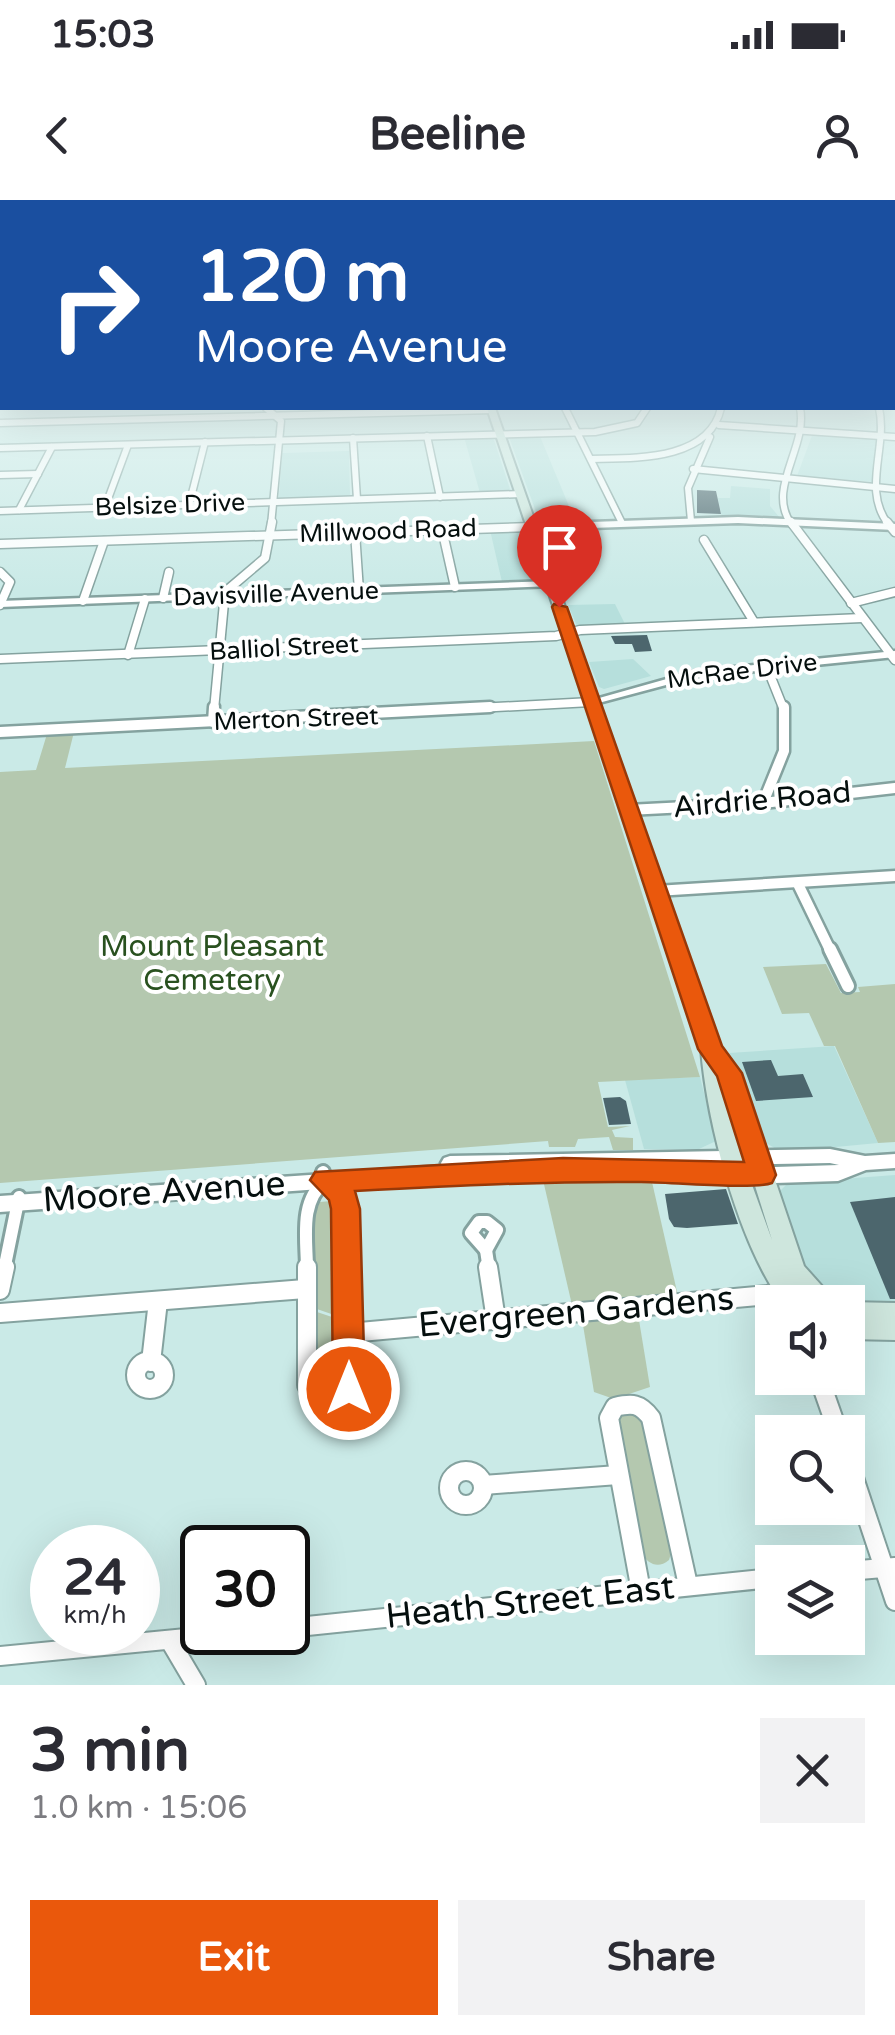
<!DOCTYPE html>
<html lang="en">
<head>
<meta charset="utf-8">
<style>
	:root { --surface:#fff; --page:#f2f2f3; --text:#2b2b33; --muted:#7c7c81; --accent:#ea580c }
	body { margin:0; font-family:"Varela Round",sans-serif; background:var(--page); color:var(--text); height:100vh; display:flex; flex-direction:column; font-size:38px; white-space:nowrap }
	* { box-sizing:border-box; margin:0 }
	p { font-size:32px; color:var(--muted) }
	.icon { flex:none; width:55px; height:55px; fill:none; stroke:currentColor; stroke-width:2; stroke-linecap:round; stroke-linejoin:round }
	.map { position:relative; height:1485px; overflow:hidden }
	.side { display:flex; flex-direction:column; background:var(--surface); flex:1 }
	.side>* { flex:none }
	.banner { position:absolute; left:0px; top:0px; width:895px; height:210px; box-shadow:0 10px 40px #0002; background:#1a4fa0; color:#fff; overflow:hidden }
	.tools { position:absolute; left:755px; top:1085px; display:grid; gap:20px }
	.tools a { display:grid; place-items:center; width:110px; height:110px; border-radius:0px; background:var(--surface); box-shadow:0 10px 40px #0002; font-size:50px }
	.speed { position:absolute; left:30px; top:1325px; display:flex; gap:20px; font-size:50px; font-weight:700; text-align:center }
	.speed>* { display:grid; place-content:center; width:130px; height:130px; border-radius:50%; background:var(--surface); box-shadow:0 10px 40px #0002; line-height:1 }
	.speed small { font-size:25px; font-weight:400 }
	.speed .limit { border:5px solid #111; border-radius:15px; background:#fff; color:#111 }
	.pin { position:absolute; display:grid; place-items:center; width:85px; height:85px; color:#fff; margin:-102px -42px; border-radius:50% 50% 50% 0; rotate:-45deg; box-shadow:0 0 10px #0007 }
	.pin .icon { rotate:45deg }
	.me { position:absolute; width:110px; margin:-55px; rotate:0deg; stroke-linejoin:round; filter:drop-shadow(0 0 8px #0008) }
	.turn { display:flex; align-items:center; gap:35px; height:210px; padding:0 30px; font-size:45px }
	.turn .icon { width:130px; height:130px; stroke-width:2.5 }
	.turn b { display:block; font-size:70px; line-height:85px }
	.round { display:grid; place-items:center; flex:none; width:105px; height:105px; border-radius:0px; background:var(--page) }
	.head { display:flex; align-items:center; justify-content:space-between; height:170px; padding:0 30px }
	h1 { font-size:60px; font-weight:800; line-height:75px }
	.cta { display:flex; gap:20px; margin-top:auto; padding:20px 30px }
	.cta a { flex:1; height:115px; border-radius:0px; background:var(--accent); color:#fff; font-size:40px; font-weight:800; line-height:115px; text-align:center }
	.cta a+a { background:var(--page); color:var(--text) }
	.status { display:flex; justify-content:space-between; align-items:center; height:70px; padding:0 50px; background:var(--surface); direction:ltr }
	.status svg { height:28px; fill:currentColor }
	header { display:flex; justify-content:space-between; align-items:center; height:130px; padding:0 30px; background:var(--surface); font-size:45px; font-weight:800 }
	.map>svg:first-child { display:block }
	.built { fill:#b6dfdc }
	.green { fill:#b4c8af }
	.building { fill:#4c666d }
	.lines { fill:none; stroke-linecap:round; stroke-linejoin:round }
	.minor-far4-casing { stroke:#84a29f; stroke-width:9 }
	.minor-far3-casing { stroke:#84a29f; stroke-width:11 }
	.minor-far2-casing { stroke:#84a29f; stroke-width:15 }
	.minor-far1-casing { stroke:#84a29f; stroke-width:18 }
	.minor-casing { stroke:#84a29f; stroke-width:22 }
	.tertiary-casing { stroke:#84a29f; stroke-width:5 }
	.secondary-casing { stroke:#84a29f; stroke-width:4 }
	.minor-far4 { stroke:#fff; stroke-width:6 }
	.minor-far3 { stroke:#fff; stroke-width:8 }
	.minor-far2 { stroke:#fff; stroke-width:10 }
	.minor-far1 { stroke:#fff; stroke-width:12 }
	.minor { stroke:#fff; stroke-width:18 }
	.tertiary { fill:#fff; fill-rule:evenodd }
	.secondary { fill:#cee6dd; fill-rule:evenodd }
	.route { fill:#ea580c; stroke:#983908; stroke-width:2.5 }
	.labels { text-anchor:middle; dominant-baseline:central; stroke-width:8; stroke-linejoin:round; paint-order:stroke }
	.far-street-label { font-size:25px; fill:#050f0e; stroke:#fff }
	.street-label { font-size:30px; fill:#050f0e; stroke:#fff }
	.park-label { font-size:30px; fill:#29511f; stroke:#fff }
	.near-street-label { font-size:35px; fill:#050f0e; stroke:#fff }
</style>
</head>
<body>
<div class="status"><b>15:03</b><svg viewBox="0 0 49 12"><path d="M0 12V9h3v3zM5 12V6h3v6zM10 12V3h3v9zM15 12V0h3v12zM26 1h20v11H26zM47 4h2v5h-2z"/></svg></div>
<header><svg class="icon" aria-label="back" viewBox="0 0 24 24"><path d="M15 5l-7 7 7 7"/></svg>Beeline<svg class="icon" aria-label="person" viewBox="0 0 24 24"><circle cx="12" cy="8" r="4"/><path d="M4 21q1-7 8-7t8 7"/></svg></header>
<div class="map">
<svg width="895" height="1485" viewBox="0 0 895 1485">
	<rect width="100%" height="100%" fill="#caeae7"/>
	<g class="built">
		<path d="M813 233 884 238 873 282 797 276Z"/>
		<path d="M539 234 576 323H540L509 237Z"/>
		<path d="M464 237H493L511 292 480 293Z"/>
		<path d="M349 251 350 296 279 298 282 253Z"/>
		<path d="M731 286 770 289V306L780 318H722L718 298H730Z"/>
		<path d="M524 329 538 380 502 382 490 330Z"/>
		<path d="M615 404 625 424 577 426 568 405Z"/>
		<path d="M633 459 651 476 604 489 599 487 589 462Z"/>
		<path d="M834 846 878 943 804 950H778L766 943 760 938 729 853Z"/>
		<path d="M700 877 716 941 699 949H644L625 880Z"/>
		<path d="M895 975V1106L829 1099 807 1078 780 991 788 983Z"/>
	</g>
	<g class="green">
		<path d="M74 532 65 568 594 541 700 877 598 882 608 927 630 926 612 930 615 937 633 938V950H613L609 937 578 939 575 947H549L548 941 0 983V572L36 570 47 534Z"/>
		<path d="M826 764 841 793 860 792 858 787 895 784V942L878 943 835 846H824L809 813 782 814 763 767Z"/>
		<path d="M543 980 652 982 678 1096 572 1105Z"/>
		<path d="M331 1001 338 1010 340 1117 314 1108 313 1012 320 1002Z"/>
		<path d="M314 1111 341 1120 343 1181 331 1192 318 1189 315 1184Z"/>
		<path d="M638 1114 650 1187 614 1199 594 1192 582 1119Z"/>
		<path d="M623 1212 642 1215 672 1350 669 1360C657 1370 648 1363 641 1353L618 1217Z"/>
	</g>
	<g class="building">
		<path d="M697 290 716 291 721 314 697 313Z"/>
		<path d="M647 435 652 451 635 452 632 444H615L611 436Z"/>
		<path d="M771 860 778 876 803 874 813 897 756 901 742 862Z"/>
		<path d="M620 897 626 901 631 924 609 925 603 898Z"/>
		<path d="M726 989 738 1024 687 1028 674 1027 669 1019 665 994Z"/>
		<path d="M895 997V1099H890L850 1002Z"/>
	</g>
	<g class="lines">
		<g class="minor-far4-casing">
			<g id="minor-far4">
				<path d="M266 208 281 221 271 325"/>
				<path d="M565 208 622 323"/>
				<path d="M879 208C888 247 861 291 889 325"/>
				<path d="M0 223 492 210"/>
				<path d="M719 225 895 237"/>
				<path d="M427 236 440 297"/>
				<path d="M353 238 357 299"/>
				<path d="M0 248 595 232 637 223 647 208"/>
				<path d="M591 259C635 258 709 261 721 208"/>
				<path d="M693 269 895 289"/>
				<path d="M0 275 38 274"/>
				<path d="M189 305 205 242"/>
				<path d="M105 307 128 245"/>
				<path d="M19 310 52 247"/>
				<path d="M0 311 521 294"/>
				<path d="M691 321 688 288 710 237"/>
				<path d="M792 325C765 289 808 248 800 208"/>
			</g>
		</g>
		<g class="minor-far3-casing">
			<g id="minor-far3">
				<path d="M791 322 895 460"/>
				<path d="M887 322 895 332"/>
				<path d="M442 329 455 387"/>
				<path d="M355 332 359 391"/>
				<path d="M704 340 754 422"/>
				<path d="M0 344 532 327"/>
				<path d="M0 372 10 382 0 405"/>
				<path d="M163 398 169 372"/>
				<path d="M83 401 104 341"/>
				<path d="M851 403 895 392"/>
				<path d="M128 455 145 399"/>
				<path d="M0 459 556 436 580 430 862 418"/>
				<path d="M766 465 784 510"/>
				<path d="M214 510 225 392 265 358 272 322"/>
				<path d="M440 510 591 502"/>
			</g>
		</g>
		<g class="minor-far2-casing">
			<g id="minor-far2">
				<path d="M213 522 214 507"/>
				<path d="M0 532 490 507"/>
				<path d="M763 603 784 551V507"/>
				<path d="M628 610 763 603 895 588"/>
				<path d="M798 684 831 752"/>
				<path d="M656 691 895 676"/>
			</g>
		</g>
		<g class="minor-far1-casing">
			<g id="minor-far1">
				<path d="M830 749 848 786"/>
				<path d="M323 972 325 981"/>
				<path d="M325 981 342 994 347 1070"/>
				<path d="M479 1022H487L497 1030 486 1050 471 1033Z"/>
				<path d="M486 1050 489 1070"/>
				<path d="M4 1070 19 997"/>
				<path d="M307 1070C307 1039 299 1002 325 981"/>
			</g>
		</g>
		<g class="minor-casing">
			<g id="minor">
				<path d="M307 1067V1185L312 1195 333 1201 349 1189 351 1179 347 1067"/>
				<path d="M488 1067 496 1120"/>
				<path d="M0 1090 5 1067"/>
				<path d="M0 1113 305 1089"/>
				<path d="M349 1133 768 1095 787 1090"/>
				<circle cx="150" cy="1175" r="14"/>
				<path d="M151 1162 158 1101"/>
				<path d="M819 1178 838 1232"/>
				<path d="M848 1260 895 1401"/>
				<circle cx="466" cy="1288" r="17"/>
				<path d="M483 1285 618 1275"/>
				<path d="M848 1371 895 1367"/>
				<path d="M641 1391 609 1218 615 1207C632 1203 640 1203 651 1218L688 1385"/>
				<path d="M288 1428 772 1378"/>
				<path d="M170 1441 196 1485"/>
				<path d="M0 1456 248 1432"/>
			</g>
		</g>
		<g class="tertiary-casing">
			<g id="tertiary">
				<path d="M738 317 895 324V330L738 323 532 330 528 327 532 324Z"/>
				<path d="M551 381 554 382V386L0 407V401Z"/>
				<path d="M895 451V457L696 477 591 505 585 502 695 471Z"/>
				<path d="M830 949 865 956 895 954V968L866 970 838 981 775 983 649 977 419 982 0 1012V996L442 966 441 963 444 958 450 956ZM830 963 839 965 775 967 729 965Z"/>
			</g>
		</g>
		<g class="secondary-casing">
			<g id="secondary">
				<path d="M487 208H495L720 847 739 873 804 1066 829 1094 833 1102H781C738 1040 707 924 701 849ZM729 903 772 1040 751 982Z"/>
				<path d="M847 1102H848L895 1103V1140L848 1139Z"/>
			</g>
		</g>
		<use href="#minor-far4" class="minor-far4"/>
		<use href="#minor-far3" class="minor-far3"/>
		<use href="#minor-far2" class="minor-far2"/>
		<use href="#minor-far1" class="minor-far1"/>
		<use href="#minor" class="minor"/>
		<use href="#tertiary" class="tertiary"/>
		<use href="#secondary" class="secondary"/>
	</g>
	<linearGradient id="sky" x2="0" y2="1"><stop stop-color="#8bbbe7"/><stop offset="0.47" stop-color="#e7f6f4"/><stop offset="1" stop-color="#e7f6f4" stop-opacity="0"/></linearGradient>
	<rect width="895" height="391" fill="url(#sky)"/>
	<path class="route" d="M554 404 567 407 722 846 742 873 776 975 772 983C753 990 669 982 641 982 546 981 450 986 355 991L360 1009 365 1189 361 1200 349 1205 337 1200 333 1189 331 1009 329 1000 310 980 315 972 563 958 744 962 717 876 698 849 552 407Z"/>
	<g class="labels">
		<g class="far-street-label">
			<text transform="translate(170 305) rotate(-2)">Belsize Drive</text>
			<text transform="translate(388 331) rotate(-2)">Millwood Road</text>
			<text transform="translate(276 394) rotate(-2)">Davisville Avenue</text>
			<text transform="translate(284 448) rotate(-3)">Balliol Street</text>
			<text transform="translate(742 471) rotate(-7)">McRae Drive</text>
			<text transform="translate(296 519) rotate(-2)">Merton Street</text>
		</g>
		<g class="street-label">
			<text transform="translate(762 600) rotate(-5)">Airdrie Road</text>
		</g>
		<g class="park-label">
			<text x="212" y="746">Mount Pleasant<tspan x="212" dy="34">Cemetery</tspan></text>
		</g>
		<g class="near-street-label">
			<text transform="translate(164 992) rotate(-4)">Moore Avenue</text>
			<text transform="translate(576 1112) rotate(-5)">Evergreen Gardens</text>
			<text transform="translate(530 1402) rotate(-6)">Heath Street East</text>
		</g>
	</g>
</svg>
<div class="tools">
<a><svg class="icon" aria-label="sound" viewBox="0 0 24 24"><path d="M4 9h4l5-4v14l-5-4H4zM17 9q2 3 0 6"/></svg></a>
<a><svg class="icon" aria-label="search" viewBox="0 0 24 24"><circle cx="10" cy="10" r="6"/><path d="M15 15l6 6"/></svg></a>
<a><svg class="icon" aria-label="layers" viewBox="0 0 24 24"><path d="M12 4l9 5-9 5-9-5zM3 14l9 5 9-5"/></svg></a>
</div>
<div class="speed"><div>24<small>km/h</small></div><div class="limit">30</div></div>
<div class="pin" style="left:559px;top:407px;background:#d93025"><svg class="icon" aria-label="arrive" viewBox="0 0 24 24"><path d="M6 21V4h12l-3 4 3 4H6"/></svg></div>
<svg class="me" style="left:349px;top:1189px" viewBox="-20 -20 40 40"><circle r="17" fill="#ea580c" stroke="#fff" stroke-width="3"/><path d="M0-11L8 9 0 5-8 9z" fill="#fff"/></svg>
<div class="banner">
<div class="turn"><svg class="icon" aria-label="right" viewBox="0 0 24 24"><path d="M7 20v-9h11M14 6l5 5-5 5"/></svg><div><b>120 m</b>Moore Avenue</div></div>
</div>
</div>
<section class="side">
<div class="head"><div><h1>3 min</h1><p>1.0 km · 15:06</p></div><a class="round"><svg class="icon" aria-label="close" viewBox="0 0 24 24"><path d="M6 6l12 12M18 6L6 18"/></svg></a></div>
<div class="cta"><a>Exit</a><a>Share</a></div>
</section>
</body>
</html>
